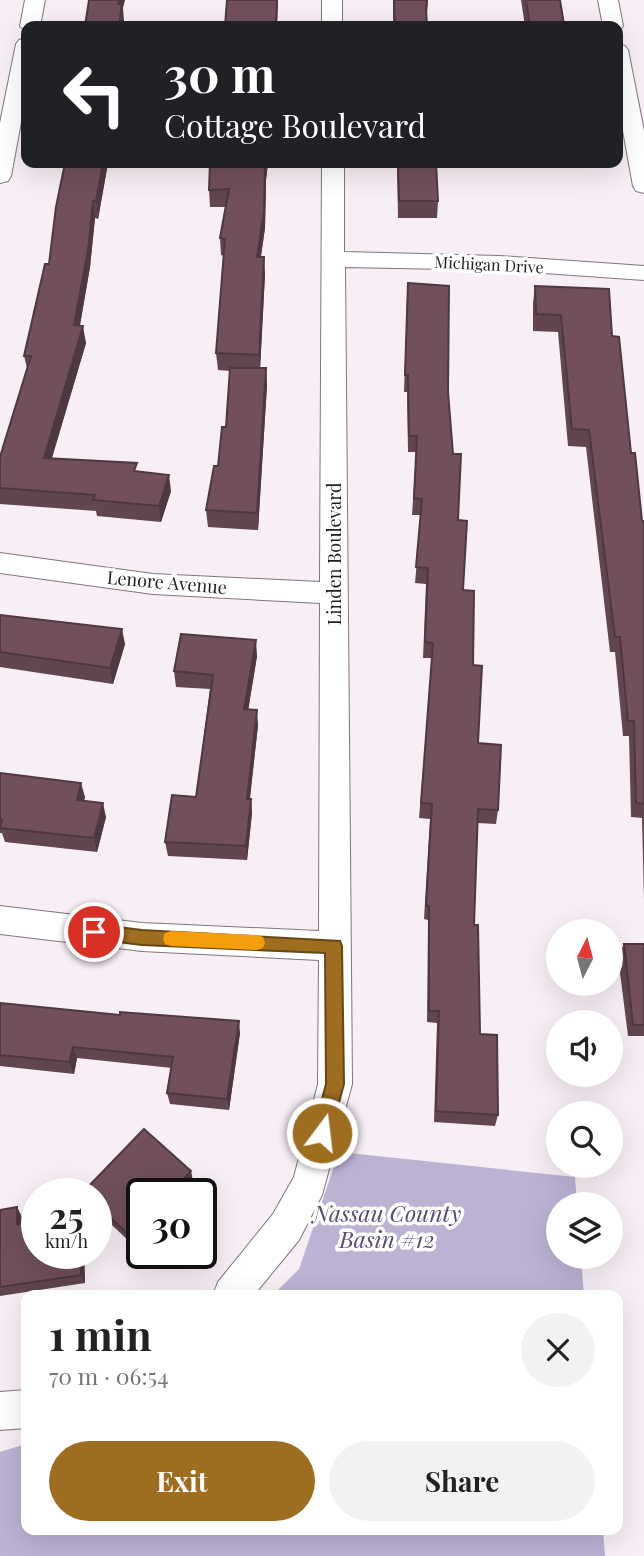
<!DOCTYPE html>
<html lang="en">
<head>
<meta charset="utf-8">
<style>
	:root { --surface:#fff; --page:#f2f2f2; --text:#222; --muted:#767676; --accent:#9d6d20 }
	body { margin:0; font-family:"Playfair Display",serif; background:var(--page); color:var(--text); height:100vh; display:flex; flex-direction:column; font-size:26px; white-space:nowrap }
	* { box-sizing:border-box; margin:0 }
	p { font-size:23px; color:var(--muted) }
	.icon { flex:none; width:38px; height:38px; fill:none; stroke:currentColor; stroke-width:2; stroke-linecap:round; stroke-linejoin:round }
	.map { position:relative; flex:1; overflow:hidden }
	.panel { position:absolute; left:21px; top:1290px; width:602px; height:245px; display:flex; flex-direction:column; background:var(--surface); border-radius:14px; box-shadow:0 7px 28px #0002 }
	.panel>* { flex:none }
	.hud { position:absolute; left:21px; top:21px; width:602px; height:147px; border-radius:14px; box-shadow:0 7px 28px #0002; background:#202124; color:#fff; overflow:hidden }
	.needle { width:46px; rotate:6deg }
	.buttons { position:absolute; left:546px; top:919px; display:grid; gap:14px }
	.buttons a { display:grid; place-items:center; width:77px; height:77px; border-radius:50%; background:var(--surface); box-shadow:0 7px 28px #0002; font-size:35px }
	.speed { position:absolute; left:21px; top:1178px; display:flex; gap:14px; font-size:35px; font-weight:700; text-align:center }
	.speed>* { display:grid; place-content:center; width:91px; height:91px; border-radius:50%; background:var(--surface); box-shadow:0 7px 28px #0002; line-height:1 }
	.speed small { font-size:18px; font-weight:400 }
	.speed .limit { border:4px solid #111; border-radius:10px; background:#fff; color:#111 }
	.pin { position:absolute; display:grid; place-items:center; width:60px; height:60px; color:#fff; margin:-30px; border:4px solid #fff; border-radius:50%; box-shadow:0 2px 7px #0007 }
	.me { position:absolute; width:77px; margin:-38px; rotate:15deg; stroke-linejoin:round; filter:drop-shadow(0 0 5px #0008) }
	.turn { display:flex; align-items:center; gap:24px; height:147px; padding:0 28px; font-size:32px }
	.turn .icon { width:91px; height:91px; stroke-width:2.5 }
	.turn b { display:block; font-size:49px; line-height:60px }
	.round { display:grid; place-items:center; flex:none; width:74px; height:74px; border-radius:37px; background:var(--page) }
	.head { display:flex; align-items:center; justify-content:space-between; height:119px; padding:0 28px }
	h1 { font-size:42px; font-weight:700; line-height:52px }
	.cta { display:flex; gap:14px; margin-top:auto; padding:14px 28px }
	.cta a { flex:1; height:80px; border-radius:42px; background:var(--accent); color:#fff; font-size:28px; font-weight:700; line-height:80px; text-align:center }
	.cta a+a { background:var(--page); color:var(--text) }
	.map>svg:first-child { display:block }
	.water { fill:#bbb2d4 }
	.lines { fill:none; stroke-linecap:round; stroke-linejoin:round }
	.minor-casing { stroke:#7f767c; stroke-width:2 }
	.minor { fill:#fff; fill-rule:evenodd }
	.wall { fill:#61454f }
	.shaded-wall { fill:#4f3840 }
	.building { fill:#71505c; stroke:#4f3840; stroke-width:2 }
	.route { fill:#9d6d20; stroke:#664715; stroke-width:2 }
	.slow { fill:#f59e0b }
	.labels { text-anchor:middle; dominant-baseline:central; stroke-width:7; stroke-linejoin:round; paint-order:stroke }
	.far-street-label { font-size:16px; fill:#201d1f; stroke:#fff }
	.street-label { font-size:18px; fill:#201d1f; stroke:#fff }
	.near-water-label { font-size:23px; font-style:italic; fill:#584979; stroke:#fff }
</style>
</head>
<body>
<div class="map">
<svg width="644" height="1556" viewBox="0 0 644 1556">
	<rect width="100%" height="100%" fill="#f8eef5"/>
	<g class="water">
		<path d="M339 1152 575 1177 577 1204H558V1256L581 1257 584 1295H273L299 1269Z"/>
		<path d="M26 1444V1530H603L605 1556H0V1452Z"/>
	</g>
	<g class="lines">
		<g class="minor-casing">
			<g id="minor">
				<path d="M25 0H45L40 26H26V31L20 26Z"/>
				<rect x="322" y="0" width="20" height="26"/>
				<path d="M598 0H618L623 26 620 30 618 31V26H603Z"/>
				<path d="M26 38V95L11 176 8 181 0 183V123L16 44 19 40Z"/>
				<path d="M618 44 625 46 628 50 644 131V193L636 191 633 186 618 103Z"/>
				<path d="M322 163H344V252L499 256 644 266V280L499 270 345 267 352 1084 322 1195 299 1240 254 1295H213L218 1282 273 1214 294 1177 318 1084 319 960 142 951 0 934V906L142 923 319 931 320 603 153 594 0 573V553L153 574 320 582Z"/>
				<path d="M26 1390V1428L0 1430V1392Z"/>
			</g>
		</g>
		<use href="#minor" class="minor"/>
	</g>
	<g class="wall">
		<path d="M393 0H428L427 16V26H393Z"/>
		<path d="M521 0H560L564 25 567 26H525Z"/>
		<path d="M108 163 98 219 95 218 90 267 80 325 86 343 52 458 138 472 171 491 161 522 97 516 96 511 0 504V457L27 368 24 356 49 264Z"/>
		<path d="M210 163H268L266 180 265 228 261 257 265 274 260 368H266L267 385 258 530 208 527 206 510 218 466 226 427 230 371 218 370 216 353 224 256 221 255 220 238 226 207H210L209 190Z"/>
		<path d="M397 163H436L438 201 437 218H398Z"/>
		<path d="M535 286 612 336 631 453 642 521H644V900L642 818 631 817 629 736H623L615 652H610L586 447 568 446 558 332 533 331V303Z"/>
		<path d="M407 300 448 392 463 590 473 665 478 743 498 810 496 824 478 823 474 925 480 1034 498 1115 495 1126 434 1122 437 1023 427 1022 428 920 424 919 430 819 419 818 432 658H423L426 584 415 583 421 515H412L416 452H408L407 392H404Z"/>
		<path d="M0 615 125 644 113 684 0 667Z"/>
		<path d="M257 656 248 709 258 725 250 799H251L252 813 247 860 168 856 165 842 196 797 210 689 176 687 174 671Z"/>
		<path d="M0 773 85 797 84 800 106 817 97 852 5 842 2 833H0Z"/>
		<path d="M624 944H644V1036H628L618 957Z"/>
		<path d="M0 1003 240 1033 229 1110 170 1104 167 1093 172 1068 77 1058 74 1074 0 1066Z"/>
		<path d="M193 1181 181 1194H142V1236L133 1245 96 1210V1194Z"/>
		<path d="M0 1210 22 1217V1223L37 1253H84L85 1283 0 1296Z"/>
	</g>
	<g class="shaded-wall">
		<path d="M119 0H125L123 8 124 21V26H119L118 4Z"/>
		<path d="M277 0H278L277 26H276Z"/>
		<path d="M103 163H108L98 219 96 201Z"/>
		<path d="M265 163H268L266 180 265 228 258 274 257 257Z"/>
		<path d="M93 201 95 218 90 267 77 342 74 325Z"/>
		<path d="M264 257 265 274 260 371 259 355Z"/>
		<path d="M83 326 86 343 47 474 44 458Z"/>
		<path d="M266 368 267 385 258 530 257 513Z"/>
		<path d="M169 475 171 491 161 522 159 506Z"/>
		<path d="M122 629 125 644 113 684 110 668Z"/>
		<path d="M256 640 257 656 246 724 244 709Z"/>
		<path d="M257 710 258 725 248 813 247 799Z"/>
		<path d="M81 783 85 797 81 814 77 800Z"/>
		<path d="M251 799 252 813 247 860 246 846Z"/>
		<path d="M103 803 106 817 97 852 94 838Z"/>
		<path d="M239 1021 240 1033 229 1110 227 1099Z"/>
		<path d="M73 1047 77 1058 74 1074 69 1062Z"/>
		<path d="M191 1171 193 1181 181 1194H170Z"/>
		<path d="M17 1207 22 1217 23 1233 17 1224Z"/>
		<path d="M142 1223V1236L133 1245 130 1236Z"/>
		<path d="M80 1253H84L85 1283 81 1275Z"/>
	</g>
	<g class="building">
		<path d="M89 0H119L118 4H122L119 26H85Z"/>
		<path d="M227 0H277L276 26H225Z"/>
		<path d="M394 0H427L426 10 427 26H395Z"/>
		<path d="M526 0H560L564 25 567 26H530Z"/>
		<path d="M65 163H103L96 201H93L88 250 74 325 83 326 44 458 137 463 134 471 169 475 159 506 93 500 95 495 0 488V457L31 356H24L45 264H49L56 207Z"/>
		<path d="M210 163H265L264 211 257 257H264L259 355 216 353 225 239 220 238 229 189 209 190Z"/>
		<path d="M398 163H436L438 201H399Z"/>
		<path d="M408 283 449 286 448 392 453 454H461L458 520 467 521 463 590 474 591 473 665 482 666 478 743 501 745 498 810 478 809 474 925H478L480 1034 497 1035 498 1115 436 1111 439 1011H429V906H426L432 804 421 803 433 643 425 642 428 568 416 567 422 499 414 498 417 436H409L408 375H405Z"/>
		<path d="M535 286 609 289 612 336 619 337 631 453H635L642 521H644V804L636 803 634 721H628L620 637H615L589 430 572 429 561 315 536 314Z"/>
		<path d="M230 368H266L257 513 206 510 214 466H218L222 427H226Z"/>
		<path d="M0 615 122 629 110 668 0 652Z"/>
		<path d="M181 634 256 640 244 709 257 710 247 799H251L246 846 165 842 172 795 196 797 213 675 174 671Z"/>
		<path d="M0 773 81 783 77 800 103 803 94 838 0 828 2 820H0Z"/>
		<path d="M624 944H644V1025H633Z"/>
		<path d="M0 1003 120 1015V1012L239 1021 227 1099 167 1093 173 1057 73 1047 69 1062 0 1055Z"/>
		<path d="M144 1129 191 1171 170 1194H142V1223L130 1236 96 1204V1194H85L83 1192Z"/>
		<path d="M17 1207V1224L37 1221V1253H80L81 1275 0 1287V1210Z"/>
	</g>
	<path class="route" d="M94 924 142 930 340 941 342 946 344 1084 329 1140 322 1142 316 1140 313 1133 326 1084 325 953 142 945 94 939 88 937 86 932 88 926Z"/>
	<path class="slow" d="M171 931 257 935 263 937 265 943 263 948 257 950 171 946 165 944 163 939 165 933Z"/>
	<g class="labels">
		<g class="far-street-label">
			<text transform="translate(489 264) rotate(3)">Michigan Drive</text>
		</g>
		<g class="street-label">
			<text transform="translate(334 554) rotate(-90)">Linden Boulevard</text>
			<text transform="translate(167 582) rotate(5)">Lenore Avenue</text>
		</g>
		<g class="near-water-label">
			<text x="387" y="1212">Nassau County<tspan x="387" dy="26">Basin #12</tspan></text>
		</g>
	</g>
</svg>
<div class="buttons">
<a><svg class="needle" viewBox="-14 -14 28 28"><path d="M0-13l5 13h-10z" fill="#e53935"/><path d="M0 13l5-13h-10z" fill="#767676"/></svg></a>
<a><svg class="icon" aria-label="sound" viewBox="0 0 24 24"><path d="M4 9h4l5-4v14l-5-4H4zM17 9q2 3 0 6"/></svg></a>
<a><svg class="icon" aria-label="search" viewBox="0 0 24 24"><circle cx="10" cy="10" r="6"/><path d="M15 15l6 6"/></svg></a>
<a><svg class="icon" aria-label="layers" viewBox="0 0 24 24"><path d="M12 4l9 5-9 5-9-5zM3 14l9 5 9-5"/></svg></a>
</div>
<div class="speed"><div>25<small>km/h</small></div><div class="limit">30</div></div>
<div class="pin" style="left:94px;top:932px;background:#d93025"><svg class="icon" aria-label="arrive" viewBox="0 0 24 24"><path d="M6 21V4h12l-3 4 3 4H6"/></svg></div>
<svg class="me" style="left:322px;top:1133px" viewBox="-20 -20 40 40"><circle r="17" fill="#9d6d20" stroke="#fff" stroke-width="3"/><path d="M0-11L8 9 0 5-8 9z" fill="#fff"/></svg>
<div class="hud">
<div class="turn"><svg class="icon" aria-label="left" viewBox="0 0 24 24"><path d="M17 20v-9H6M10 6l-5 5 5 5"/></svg><div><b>30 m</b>Cottage Boulevard</div></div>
</div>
<section class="panel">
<div class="head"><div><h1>1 min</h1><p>70 m · 06:54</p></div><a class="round"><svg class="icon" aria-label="close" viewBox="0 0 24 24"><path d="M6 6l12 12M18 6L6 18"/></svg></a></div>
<div class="cta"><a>Exit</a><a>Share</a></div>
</section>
</div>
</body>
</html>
